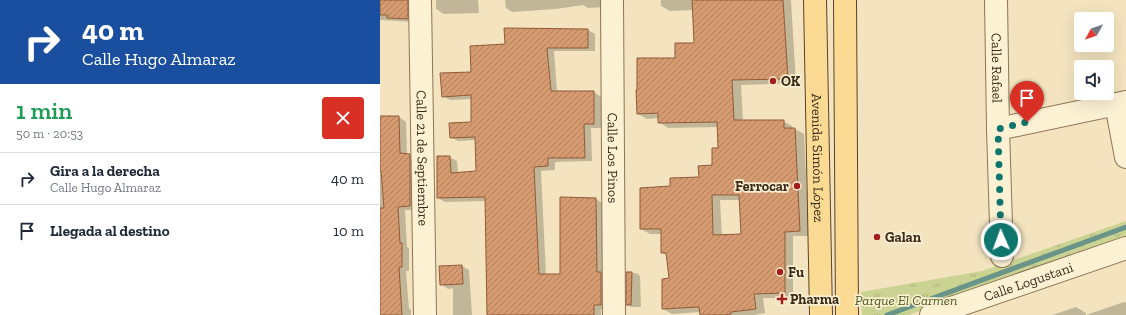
<!DOCTYPE html>
<html lang="es">
<head>
<meta charset="utf-8">
<style>
	:root { --surface:#fff; --page:#f2f2f3; --text:#1f2937; --muted:#747a83; --line:#e0e1e3 }
	body { margin:0; font-family:"Zilla Slab",serif; background:var(--page); color:var(--text); height:100vh; display:flex; flex-direction:column; font-size:15px; white-space:nowrap }
	* { box-sizing:border-box; margin:0 }
	p { font-size:13px; color:var(--muted) }
	.icon { flex:none; width:22px; height:22px; fill:none; stroke:currentColor; stroke-width:2; stroke-linecap:round; stroke-linejoin:round }
	.map { position:relative; flex:1; overflow:hidden }
	.sheet { display:flex; flex-direction:column; background:var(--surface); width:380px }
	.sheet>* { flex:none }
	.guide { background:#1a4fa0; color:#fff; overflow:hidden }
	.needle { width:26px; rotate:230deg }
	.controls { position:absolute; left:694px; top:12px; display:grid; gap:8px }
	.controls a { display:grid; place-items:center; width:40px; height:40px; border-radius:4px; background:var(--surface); box-shadow:0 4px 16px #0002; font-size:20px }
	.pin { position:absolute; display:grid; place-items:center; width:34px; height:34px; color:#fff; margin:-41px -17px; border-radius:50% 50% 50% 0; rotate:-45deg; box-shadow:0 0 4px #0007 }
	.pin .icon { rotate:45deg }
	.me { position:absolute; width:44px; margin:-22px; rotate:358deg; stroke-linejoin:round; filter:drop-shadow(0 0 3px #0008) }
	.turn { display:flex; align-items:center; gap:14px; height:84px; padding:0 16px; font-size:18px }
	.turn .icon { width:52px; height:52px; stroke-width:2.5 }
	.turn b { display:block; font-size:28px; line-height:34px }
	.round { display:grid; place-items:center; flex:none; width:42px; height:42px; border-radius:4px; background:var(--page) }
	.summary { display:flex; align-items:center; justify-content:space-between; height:68px; padding:0 16px }
	h1 { font-size:24px; font-weight:600; line-height:30px; color:#1e9e55 }
	ul { padding:0; list-style:none }
	li { display:flex; align-items:center; gap:12px; height:52px; padding:0 16px; border-top:1px solid var(--line) }
	li div { flex:1 }
	li b { display:block; font-size:15px }
	li em { font-style:normal }
	main { display:flex; flex:1; min-height:0 }
	.map>svg:first-child { display:block }
	.park { fill:url(#park-tufts) }
	.shadow { fill:#0003; fill-rule:evenodd }
	.lines { fill:none; stroke-linecap:round; stroke-linejoin:round }
	.stream { stroke:#699489; stroke-width:5 }
	.building { fill:url(#building-hatch); stroke:#915b38; fill-rule:evenodd }
	.minor-casing { stroke:#8e7455; stroke-width:24 }
	.major-casing { stroke:#5c412a; stroke-width:24 }
	.minor { stroke:#fdf1d4; stroke-width:22 }
	.major { stroke:#fbdb93; stroke-width:22 }
	.route { stroke:#0f766e; stroke-width:7; stroke-dasharray:0 12.6 }
	.poi-dot { fill:#a51e1e; stroke:#f9eed0; stroke-width:1.5 }
	.labels { text-anchor:middle; dominant-baseline:central; stroke-width:3.5; stroke-linejoin:round; paint-order:stroke }
	.street-label { font-size:14px; fill:#3c2b1b; stroke:#f9eed0 }
	.poi-label { font-size:14px; font-weight:bold; fill:#3c2b1b; stroke:#f9eed0; text-anchor:start }
	.park-label { font-size:14px; font-style:italic; fill:#4c5b1f; stroke:#f9eed0 }
</style>
</head>
<body>
<main>
<section class="sheet">
<div class="guide">
<div class="turn"><svg class="icon" aria-label="right" viewBox="0 0 24 24"><path d="M7 20v-9h11M14 6l5 5-5 5"/></svg><div><b>40 m</b>Calle Hugo Almaraz</div></div>
</div>
<div class="summary"><div><h1>1 min</h1><p>50 m · 20:53</p></div><a class="round" style="background:#d93025;color:#fff"><svg class="icon" aria-label="close" viewBox="0 0 24 24"><path d="M6 6l12 12M18 6L6 18"/></svg></a></div>
<ul>
<li><svg class="icon" aria-label="right" viewBox="0 0 24 24"><path d="M7 20v-9h11M14 6l5 5-5 5"/></svg><div><b>Gira a la derecha</b><p>Calle Hugo Almaraz</p></div><em>40 m</em></li>
<li><svg class="icon" aria-label="arrive" viewBox="0 0 24 24"><path d="M6 21V4h12l-3 4 3 4H6"/></svg><div><b>Llegada al destino</b></div><em>10 m</em></li>
</ul>
</section>
<div class="map">
<svg width="746" height="315" viewBox="0 0 746 315">
	<defs>
		<pattern id="park-tufts" width="24" height="20" patternUnits="userSpaceOnUse"><rect width="24" height="20" fill="#cbd392"/><path d="M3 7l-1-3M5 7V3M7 7l1-3M15 17l-1-3M17 17v-4M19 17l1-3" fill="none" stroke="#afb57d"/></pattern>
		<pattern id="building-hatch" width="6" height="6" patternUnits="userSpaceOnUse"><rect width="6" height="6" fill="#d69b71"/><path d="M-1 1l2-2M0 6l6-6M5 7l2-2" fill="none" stroke="#af7f5c"/></pattern>
	</defs>
	<rect width="100%" height="100%" fill="#f3e4bf"/>
	<path class="park" d="M746 221V240L609 286 529 315H482L481 292 602 271Z"/>
	<g class="shadow">
		<path d="M0 0H36L34 22 0 20Z"/>
		<path d="M56 0H98L99 13 64 14 56 9Z"/>
		<path d="M125 0H228L226 7 208 8 203 5 176 9 132 12 126 8Z"/>
		<path d="M281 0H411L416 83 361 85 363 121H403L412 126V129H415L424 134 429 236H413V298H383L385 313 374 315H321L320 312 292 314 283 309 290 279 287 255 282 253V234H270L261 229 291 187 320 178 333 166 339 149 338 127 288 128 279 122V118L267 119 258 114 315 44 314 10 290 11 281 6ZM340 200H360L362 235 342 236Z"/>
		<path d="M125 29 208 30 215 34V51H174L177 92H214L221 97V128H211L212 161 175 162V170L161 171 166 275H181L215 199 223 203 229 309H221V315H108L106 201 65 202 58 198 69 157 77 161 78 173 97 172 96 140 78 141 71 137 92 123V99L70 100 63 96 126 45Z"/>
		<path d="M19 117 26 122 27 155 37 159V210H25L27 247 29 248V271H26L29 309 31 310V315H0V120Z"/>
		<path d="M82 266 89 270 92 315H73V288L68 289 61 284Z"/>
		<path d="M247 273H256L260 276 261 307H251L247 304Z"/>
		<path d="M744 302 746 303V315H672L696 307 706 313V315Z"/>
	</g>
	<g class="lines">
		<path class="stream" d="M507 315 746 227"/>
	</g>
	<g class="building">
		<path d="M0 0H28V19L7 18V15H0Z"/>
		<path d="M312 0H403L408 79 352 80 354 120H404V128H415L420 231 405 232V293L374 294 376 309 351 312V314L344 315H320L319 307 282 309V279L289 278 286 253H281V229H260V188L290 186V178L319 177 318 166 332 165V148H338L337 122 278 123V113L257 114 256 90H257V58H295V43H314ZM332 195H359L361 234 333 235Z"/>
		<path d="M124 28 208 29V48H167L171 91H214V124H204L205 158H168V166L154 167 159 274H180V197L216 198 217 272H221V305H214V315H107L105 197 57 198V156H70L71 173 96 171 95 137 70 138 69 123 91 122V95L62 97 60 73 91 72 90 46 125 44Z"/>
		<path d="M0 116H19L20 153 30 154V206L18 207 20 243H22V267H19L22 315H0V208H4L1 171H0Z"/>
		<path d="M82 265 83 284 60 285 59 266Z"/>
		<path d="M246 272H252L251 305H246Z"/>
	</g>
	<g class="lines">
		<g class="minor-casing">
			<g id="minor">
				<path id="s1" d="M40 0 45 315"/>
				<path id="s2" d="M232 0 234 315"/>
				<path id="s3" d="M616 0 618 129 622 256"/>
				<path d="M736 104 746 157"/>
				<path d="M618 129 746 102"/>
				<path id="s4" d="M551 315 746 248"/>
			</g>
		</g>
		<g class="major-casing">
			<g id="major">
				<path id="s5" d="M435 0 441 315"/>
				<path d="M465 0 467 315"/>
			</g>
		</g>
		<use href="#minor" class="minor"/>
		<use href="#major" class="major"/>
	</g>
	<g class="lines">
		<path class="route" d="M621 240 618 129 647 122"/>
	</g>
	<g class="poi-dot">
		<circle cx="393" cy="81" r="4"/>
		<circle cx="417" cy="186" r="4"/>
		<circle cx="497" cy="237" r="4"/>
		<circle cx="400" cy="272" r="4"/>
		<path d="M400 293h4v4h4v4h-4v4h-4v-4h-4v-4h4z"/>
	</g>
	<g class="labels">
		<g class="street-label">
			<text stroke="none"><textPath href="#s3" startOffset="68">Calle Rafael</textPath></text>
			<text stroke="none"><textPath href="#s5" startOffset="158">Avenida Simón López</textPath></text>
			<text stroke="none"><textPath href="#s1" startOffset="158">Calle 21 de Septiembre</textPath></text>
			<text stroke="none"><textPath href="#s2" startOffset="158">Calle Los Pinos</textPath></text>
			<text stroke="none"><textPath href="#s4" startOffset="103">Calle Logustani</textPath></text>
		</g>
		<g class="poi-label">
			<text x="401" y="81">OK</text>
			<text x="409" y="186" text-anchor="end">Ferrocar</text>
			<text x="505" y="237">Galan</text>
			<text x="408" y="272">Fu</text>
			<text x="410" y="299">Pharma</text>
		</g>
		<g class="park-label">
			<text x="526" y="300">Parque El Carmen</text>
		</g>
	</g>
</svg>
<div class="controls">
<a><svg class="needle" viewBox="-14 -14 28 28"><path d="M0-13l5 13h-10z" fill="#e53935"/><path d="M0 13l5-13h-10z" fill="#747a83"/></svg></a>
<a><svg class="icon" aria-label="sound" viewBox="0 0 24 24"><path d="M4 9h4l5-4v14l-5-4H4zM17 9q2 3 0 6"/></svg></a>
</div>
<div class="pin" style="left:647px;top:122px;background:#d93025"><svg class="icon" aria-label="arrive" viewBox="0 0 24 24"><path d="M6 21V4h12l-3 4 3 4H6"/></svg></div>
<svg class="me" style="left:621px;top:240px" viewBox="-20 -20 40 40"><circle r="17" fill="#0f766e" stroke="#fff" stroke-width="3"/><path d="M0-11L8 9 0 5-8 9z" fill="#fff"/></svg>
</div>
</main>
</body>
</html>
